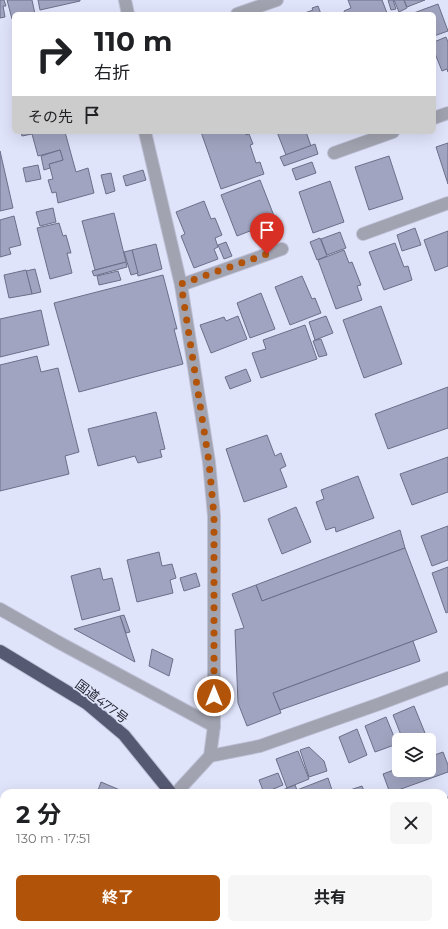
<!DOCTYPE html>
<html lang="ja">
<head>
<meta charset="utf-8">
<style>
	:root { --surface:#fff; --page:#f6f6f6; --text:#202124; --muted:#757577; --accent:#b2530a }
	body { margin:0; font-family:Montserrat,"Noto Sans JP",sans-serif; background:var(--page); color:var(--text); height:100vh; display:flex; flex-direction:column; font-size:15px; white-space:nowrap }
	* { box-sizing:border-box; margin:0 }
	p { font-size:13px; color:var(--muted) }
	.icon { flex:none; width:22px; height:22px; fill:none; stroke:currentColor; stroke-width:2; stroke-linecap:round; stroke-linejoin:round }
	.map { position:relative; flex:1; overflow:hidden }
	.details { position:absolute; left:0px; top:789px; width:448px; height:140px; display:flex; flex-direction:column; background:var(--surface); border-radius:12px 12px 0 0; box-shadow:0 4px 16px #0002 }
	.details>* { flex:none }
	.guide { position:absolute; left:12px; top:12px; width:424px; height:122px; border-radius:6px; box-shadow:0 4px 16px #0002; background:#fff; color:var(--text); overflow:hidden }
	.fabs { position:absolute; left:392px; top:733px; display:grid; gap:8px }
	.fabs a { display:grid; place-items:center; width:44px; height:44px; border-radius:6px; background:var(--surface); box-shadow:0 4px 16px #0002; font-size:20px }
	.pin { position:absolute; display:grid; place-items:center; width:34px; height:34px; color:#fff; margin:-41px -17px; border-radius:50% 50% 50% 0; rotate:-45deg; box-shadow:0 0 4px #0007 }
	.pin .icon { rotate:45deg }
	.me { position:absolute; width:44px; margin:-22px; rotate:0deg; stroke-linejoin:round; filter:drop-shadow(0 0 3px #0008) }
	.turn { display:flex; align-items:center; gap:14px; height:84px; padding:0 16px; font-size:18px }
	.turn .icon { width:52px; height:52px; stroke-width:2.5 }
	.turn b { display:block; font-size:28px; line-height:34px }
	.then { display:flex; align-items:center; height:38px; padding:0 16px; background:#0003; gap:8px; font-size:15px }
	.round { display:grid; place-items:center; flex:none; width:42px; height:42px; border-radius:6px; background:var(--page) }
	.overview { display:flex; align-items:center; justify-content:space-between; height:68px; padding:0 16px }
	h1 { font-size:24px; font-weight:700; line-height:30px }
	.button { display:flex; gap:8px; margin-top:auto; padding:8px 16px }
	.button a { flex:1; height:46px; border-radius:6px; background:var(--accent); color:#fff; font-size:16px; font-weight:700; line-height:46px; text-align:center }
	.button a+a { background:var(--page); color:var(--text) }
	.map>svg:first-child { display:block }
	.building { fill:#a0a4c0; stroke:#6b6f89 }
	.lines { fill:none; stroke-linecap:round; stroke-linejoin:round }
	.street-casing { stroke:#bec1d6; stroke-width:14 }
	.highway-casing { stroke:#bec1d6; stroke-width:14 }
	.street { stroke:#a1a3b0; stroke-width:12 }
	.highway { stroke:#555971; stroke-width:12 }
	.route { stroke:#b2530a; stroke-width:7; stroke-dasharray:0 12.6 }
	.labels { text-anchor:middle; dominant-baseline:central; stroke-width:3.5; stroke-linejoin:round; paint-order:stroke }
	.street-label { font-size:13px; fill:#23242f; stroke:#e0e4fb }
</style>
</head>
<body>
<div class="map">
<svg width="448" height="929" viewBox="0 0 448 929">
	<rect width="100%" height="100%" fill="#e0e4fb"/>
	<g class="building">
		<path d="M0 0H4L6 6H3L5 17 0 18Z"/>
		<path d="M7 0H32L35 14H14V19H12Z"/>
		<path d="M38 0H80V1L40 10Z"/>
		<path d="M348 0H382L387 13 385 14H345L344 11 351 8Z"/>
		<path d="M388 0H393L396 9 391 10Z"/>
		<path d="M394 0H404L407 8 399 12Z"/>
		<path d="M404 0H425L407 7Z"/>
		<path d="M438 4 448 31 434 36V14H411Z"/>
		<path d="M318 6 321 14H302L313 10 312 8Z"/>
		<path d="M446 37 448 42V72L447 69 442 71 434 51V42Z"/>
		<path d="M21 132H65L76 172 88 168 94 193 58 203 56 192 52 193 48 180 53 179 49 164 63 160 60 150 38 156 32 134 22 136Z"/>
		<path d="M201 132H245L246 135 249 134 253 144 250 145 256 163 260 162 264 174 221 189Z"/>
		<path d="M277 132H306L311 146 286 155Z"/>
		<path d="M448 143V184L436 147Z"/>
		<path d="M315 144 318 154 284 166 280 157Z"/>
		<path d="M60 150 63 160 49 164 50 168 44 170 41 156Z"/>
		<path d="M0 151 13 208 0 211Z"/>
		<path d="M389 156 403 199 369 210 355 167Z"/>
		<path d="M312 162 316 173 296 180 292 169Z"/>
		<path d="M38 165 41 179 26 182 23 168Z"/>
		<path d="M143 170 146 180 126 186 123 176Z"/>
		<path d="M111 173 115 191 106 194 101 175Z"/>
		<path d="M260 180 276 221 237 236 221 195Z"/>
		<path d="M330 181 344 222 313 233 299 192Z"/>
		<path d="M204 201 211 219 215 218 222 235 215 238 218 247 214 249 218 259 194 268 181 236 185 234 176 212Z"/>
		<path d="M53 208 56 222 40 226 36 212Z"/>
		<path d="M114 213 126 262 95 270 82 221Z"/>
		<path d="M14 216 21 245 9 248 11 254 0 257V220Z"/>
		<path d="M59 223 63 236 66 235 71 253H67L72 273 50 279 37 228Z"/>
		<path d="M415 228 421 245 402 251 397 235Z"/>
		<path d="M448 231V266L435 271 424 240Z"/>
		<path d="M340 232 346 248 327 255 321 239Z"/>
		<path d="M320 238 327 256 317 260 310 242Z"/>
		<path d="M226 242 232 256 224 259 218 245Z"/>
		<path d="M395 243 404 267 408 266 412 280 384 290 369 252Z"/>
		<path d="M156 244 162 269 138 276 132 250Z"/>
		<path d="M132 250 138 273 131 275 124 252Z"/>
		<path d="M344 250 349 263 352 262 361 285 357 286 362 300 336 309 318 260Z"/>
		<path d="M126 262 127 267 94 276 92 271Z"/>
		<path d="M35 269 41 292 32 294 26 271Z"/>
		<path d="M26 270 32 294 9 298 4 275Z"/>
		<path d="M118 271 121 280 99 285 97 276Z"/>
		<path d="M163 275 177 329H174L183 364 79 392 54 303Z"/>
		<path d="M302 276 312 299 315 298 321 313 290 325 275 287Z"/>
		<path d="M261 293 275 329 250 338 237 303Z"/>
		<path d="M381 306 402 364 364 378 343 320Z"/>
		<path d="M41 310 49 345 0 357V319Z"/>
		<path d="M238 316 247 339 211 353 200 325 224 317 226 321Z"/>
		<path d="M326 316 333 333 315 340 309 322Z"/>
		<path d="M305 325 317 359 261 378 252 353 266 349 263 340Z"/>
		<path d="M321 339 327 355 319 357 313 341Z"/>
		<path d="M37 356 41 372 58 368 79 452 65 456 69 474 0 491V365Z"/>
		<path d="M246 369 251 381 230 389 225 377Z"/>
		<path d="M448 387V428L388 449 375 414Z"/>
		<path d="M156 412 165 449 160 450 162 457 138 463 135 456 98 466 88 429Z"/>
		<path d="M267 435 275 456 281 453 286 466 280 469 287 487 244 502 226 449Z"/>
		<path d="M448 457V492L412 505 400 474Z"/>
		<path d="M358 476 374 518 336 532 335 527 326 530 316 502 324 499 321 490Z"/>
		<path d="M296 507 311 542 282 554 268 519Z"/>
		<path d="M448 526V560L432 566 421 536Z"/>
		<path d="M400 530 405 548 262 601 256 585Z"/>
		<path d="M405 548 437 632 273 693 281 713 247 726 238 703 235 630 244 628 232 594 256 585 262 601Z"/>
		<path d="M159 552 162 566 172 564 176 578 170 580 173 593 137 602 127 560Z"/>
		<path d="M448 567V612L446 613 432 573Z"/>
		<path d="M100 568 103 580 112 578 120 610 82 620 71 576Z"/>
		<path d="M196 573 200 586 184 591 180 578Z"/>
		<path d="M124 615 130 632 126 633 120 616Z"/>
		<path d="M120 616 135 662 74 629Z"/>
		<path d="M413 641 420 661 280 710 273 693Z"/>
		<path d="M152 649 173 659 169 676 149 666Z"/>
		<path d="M414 706 425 733 409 740H403L393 715Z"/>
		<path d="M386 717 397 744 375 752 365 726Z"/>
		<path d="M357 729 367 755 349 763 339 737Z"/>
		<path d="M309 747 324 761 327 771 309 777 300 750Z"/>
		<path d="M298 751 309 779 287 788 276 759Z"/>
		<path d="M443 752 448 765V772L390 793 383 774 399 768V770H429V757Z"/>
		<path d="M278 773 283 785 264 793 259 780Z"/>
		<path d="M328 778 333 793H275L295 785 297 790Z"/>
		<path d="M101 782 120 790 119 793H97Z"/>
		<path d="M362 786 365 793H341Z"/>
		<path d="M448 797V819L444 820V798Z"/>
		<path d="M448 849V910L444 911V851Z"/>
		<path d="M122 925H173L168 929H117Z"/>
		<path d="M374 925H406L396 929H375Z"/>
	</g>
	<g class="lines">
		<g class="street-casing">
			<g id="street">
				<path d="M125 0 128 14"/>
				<path d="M237 14 277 0"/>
				<path d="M434 118 448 113"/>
				<path d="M145 132 181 285 209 462 214 516V726L210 756 176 793"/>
				<path d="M334 153 393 132"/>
				<path d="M363 234 448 203"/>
				<path d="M181 285 282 249"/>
				<path d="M0 609 58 642 214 726"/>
				<path d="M210 756 260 746 379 704 448 678"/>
			</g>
		</g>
		<g class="highway-casing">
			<g id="highway">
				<path d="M0 651 86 703 124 735 171 793"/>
				<path d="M269 925 272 929"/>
			</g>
		</g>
		<use href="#street" class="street"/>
		<use href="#highway" class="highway"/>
	</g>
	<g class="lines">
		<path class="route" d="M214 696V516L209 462 181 284 267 254"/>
	</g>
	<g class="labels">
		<g class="street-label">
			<text transform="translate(102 701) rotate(37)">国道477号</text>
		</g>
	</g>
</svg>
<div class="fabs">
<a><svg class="icon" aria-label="layers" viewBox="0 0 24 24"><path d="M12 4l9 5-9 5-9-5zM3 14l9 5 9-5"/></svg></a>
</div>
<div class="pin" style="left:267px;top:254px;background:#d93025"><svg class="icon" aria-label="arrive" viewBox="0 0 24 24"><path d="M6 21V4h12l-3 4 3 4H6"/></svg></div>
<svg class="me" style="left:214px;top:696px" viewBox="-20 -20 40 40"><circle r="17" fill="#b2530a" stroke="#fff" stroke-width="3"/><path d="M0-11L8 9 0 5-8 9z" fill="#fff"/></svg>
<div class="guide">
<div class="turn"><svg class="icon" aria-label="right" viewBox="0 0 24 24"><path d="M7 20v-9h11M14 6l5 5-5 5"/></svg><div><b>110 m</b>右折</div></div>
<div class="then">その先<svg class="icon" aria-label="arrive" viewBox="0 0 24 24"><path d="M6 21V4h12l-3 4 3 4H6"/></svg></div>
</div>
<section class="details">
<div class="overview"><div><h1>2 分</h1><p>130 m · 17:51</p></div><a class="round"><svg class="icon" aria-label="close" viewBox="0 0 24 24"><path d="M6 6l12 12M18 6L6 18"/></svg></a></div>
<div class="button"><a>終了</a><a>共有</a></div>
</section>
</div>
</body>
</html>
